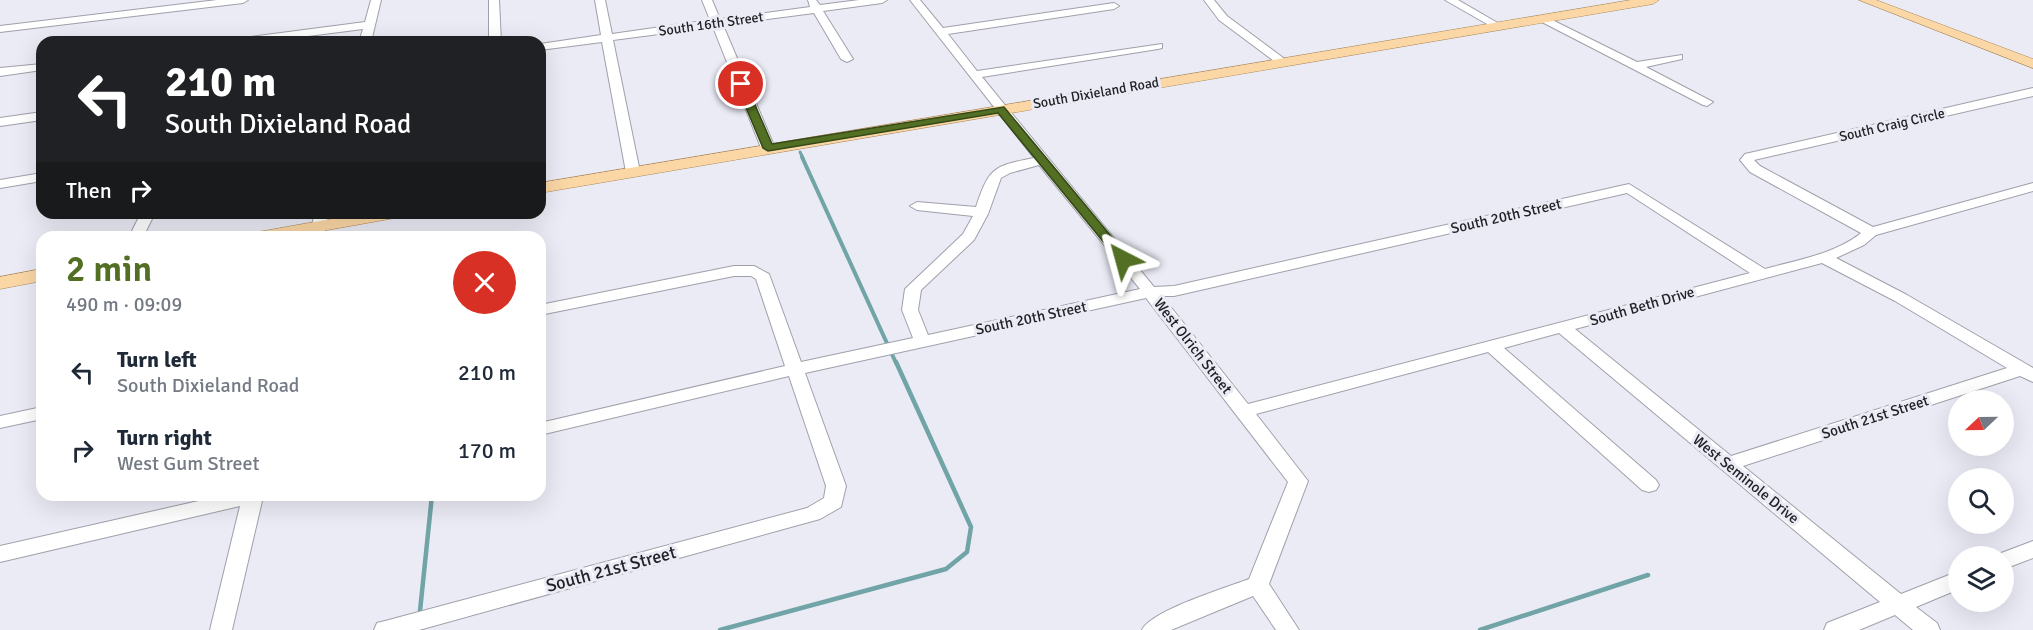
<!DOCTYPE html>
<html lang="en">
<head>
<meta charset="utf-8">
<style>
	:root { --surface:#fff; --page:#f2f2f3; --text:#1f2937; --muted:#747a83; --accent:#526f23 }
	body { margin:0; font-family:Signika,sans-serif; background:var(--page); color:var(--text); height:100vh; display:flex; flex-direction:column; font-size:22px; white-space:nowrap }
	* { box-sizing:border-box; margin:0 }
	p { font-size:20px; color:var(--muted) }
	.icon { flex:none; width:33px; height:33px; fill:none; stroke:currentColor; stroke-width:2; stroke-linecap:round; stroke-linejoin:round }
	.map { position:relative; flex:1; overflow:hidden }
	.panel { position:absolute; left:36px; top:231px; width:510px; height:270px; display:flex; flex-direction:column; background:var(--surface); border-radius:18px; box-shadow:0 6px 24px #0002 }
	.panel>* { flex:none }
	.guide { position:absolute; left:36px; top:36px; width:510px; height:183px; border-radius:18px; box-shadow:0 6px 24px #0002; background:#202124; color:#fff; overflow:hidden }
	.needle { width:39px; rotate:248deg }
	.tools { position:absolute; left:1948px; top:390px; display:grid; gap:12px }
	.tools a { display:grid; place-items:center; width:66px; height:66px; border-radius:50%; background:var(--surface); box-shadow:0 6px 24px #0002; font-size:30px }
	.pin { position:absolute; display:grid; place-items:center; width:51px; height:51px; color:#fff; margin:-26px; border:3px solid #fff; border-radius:50%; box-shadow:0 2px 6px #0007 }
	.me { position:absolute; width:66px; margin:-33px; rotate:321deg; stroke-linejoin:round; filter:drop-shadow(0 0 4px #0008) }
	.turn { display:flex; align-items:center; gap:21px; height:126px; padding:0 30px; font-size:27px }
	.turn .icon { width:78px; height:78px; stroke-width:2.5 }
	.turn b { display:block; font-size:42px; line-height:51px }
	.then { display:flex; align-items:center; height:57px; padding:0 30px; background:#0003; gap:12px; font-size:22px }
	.round { display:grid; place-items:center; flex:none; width:63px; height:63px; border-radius:32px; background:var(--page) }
	.headline { display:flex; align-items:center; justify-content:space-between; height:102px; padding:0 30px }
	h1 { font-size:36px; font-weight:600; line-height:45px; color:var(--accent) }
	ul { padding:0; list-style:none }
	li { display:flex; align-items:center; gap:18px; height:78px; padding:0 30px }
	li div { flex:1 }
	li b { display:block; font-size:22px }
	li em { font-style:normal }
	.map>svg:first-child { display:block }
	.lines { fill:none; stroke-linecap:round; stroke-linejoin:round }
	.stream-far2 { stroke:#71a4a6; stroke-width:3 }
	.stream-far1 { stroke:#71a4a6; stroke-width:4 }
	.stream { stroke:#71a4a6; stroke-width:4.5 }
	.minor-casing { stroke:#9fa0aa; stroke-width:2 }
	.major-casing { stroke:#ad8653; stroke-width:1 }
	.minor { fill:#fff; fill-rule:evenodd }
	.major { fill:#fbd7a6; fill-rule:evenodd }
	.route { fill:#526f23; stroke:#354817; stroke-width:1.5 }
	.labels { text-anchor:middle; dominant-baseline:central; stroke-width:6; stroke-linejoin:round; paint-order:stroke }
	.far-street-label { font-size:14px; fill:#222226; stroke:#eaebf5 }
	.street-label { font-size:15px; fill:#222226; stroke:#eaebf5 }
	.near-street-label { font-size:18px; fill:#222226; stroke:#eaebf5 }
</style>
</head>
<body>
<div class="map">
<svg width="2033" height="630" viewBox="0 0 2033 630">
	<rect width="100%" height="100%" fill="#eaebf5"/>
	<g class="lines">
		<path class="stream-far2" d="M800 152 803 158"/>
		<path class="stream-far1" d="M802 157 896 363"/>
		<g class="stream">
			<path d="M420 611 432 495"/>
			<path d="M720 630 946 569 967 552 971 527 896 362"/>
			<path d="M1480 630 1648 575"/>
		</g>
		<g class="minor-casing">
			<g id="minor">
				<path d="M217 0H248L243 3 0 32V26Z"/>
				<path d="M371 0H381L371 42H359L363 29 261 42H229L235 39 365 22Z"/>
				<path d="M489 0H499L501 42H489Z"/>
				<path d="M595 0H605L612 34 710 20 702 0H712L720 19 810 7 808 0H816L820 5 859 0H887L882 3 823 11 853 59 847 62 841 59 814 13 723 25 775 148 768 152 761 148 713 27 613 40 640 172 633 176 626 172 602 42 540 50V44L601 35Z"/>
				<path d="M910 0H920L943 28 1114 3 1119 6 1114 9 948 34 977 71 1162 44V48L1158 49 982 77 1154 287 1174 286 1629 184 1765 269C1797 260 1835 254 1861 233L1750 172 1740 160 1745 154 2033 88V96L1754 160 1760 166 1873 227 2033 183V191L1876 235 1864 245 1836 258 1907 295 2028 365 2033 368V382L2020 376 1743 466 1901 594 1959 571V589L1916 607 1937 623 1940 630H1913L1895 615 1859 630H1824L1827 623 1880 602 1559 333 1504 348 1656 480 1659 485 1656 490 1649 492 1642 490 1488 352 1256 414 1308 481 1269 584 1299 630H1276L1253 596 1171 630H1142C1152 610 1226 588 1249 579L1288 482 1146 298 805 373 846 486 841 507 820 519 419 630H374L377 623 385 621 807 508 824 498 826 486 789 376 540 435V423L785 366 756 279 751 276H734L540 315V305L734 266H754L769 274 801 362 913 338 902 310 905 289 963 234 973 216 917 210 910 206 917 202 976 207C989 168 993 166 1034 158ZM1039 165 1140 289 928 335 918 310 921 290 974 240 988 214 1001 178 1010 173ZM1627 193 1750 273 1248 404 1162 296H1174ZM1822 263 1895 301 2007 368 1731 456 1575 329Z"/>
				<path d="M1204 0H1214L1227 16 1286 60V64H1278L1219 20Z"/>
				<path d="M1445 0H1458L1503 26 1502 28H1494Z"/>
				<path d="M1544 16 1637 62 1682 55V59L1646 67 1713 102 1707 106 1703 105 1540 21V17Z"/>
				<path d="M42 64V70L0 76V68Z"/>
				<path d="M42 112V120L0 126V118Z"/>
				<path d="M42 173V181L0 188V180Z"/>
				<path d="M141 213H155L143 237H129Z"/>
				<path d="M315 213H329L323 237H309Z"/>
				<path d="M42 407V419L0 428V416Z"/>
				<path d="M225 495H268L262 501 232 630H210L240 506 0 562V546Z"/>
				<path d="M2033 541V558L2004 569V556L1996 555Z"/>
			</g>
		</g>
		<g class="major-casing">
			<g id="major">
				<path d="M1631 0H1659L1653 4 540 193V183Z"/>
				<path d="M1859 0H1876L2033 59V68Z"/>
				<path d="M365 213H404L401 217 395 218 288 237H249L252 233 258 232Z"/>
				<path d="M42 269V281L0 289V277Z"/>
			</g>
		</g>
		<use href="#minor" class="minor"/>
		<use href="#major" class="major"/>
	</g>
	<path class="route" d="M741 81 746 84 772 144 1004 107 1130 259 1128 261H1119L998 113 768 151 763 148 736 84Z"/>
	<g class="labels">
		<g class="far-street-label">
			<text transform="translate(711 24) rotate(-8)">South 16th Street</text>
			<text transform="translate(1096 93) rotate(-10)">South Dixieland Road</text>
			<text transform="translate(1892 125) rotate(-13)">South Craig Circle</text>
		</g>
		<g class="street-label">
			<text transform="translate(1506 216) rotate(-13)">South 20th Street</text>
			<text transform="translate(1642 306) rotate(-16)">South Beth Drive</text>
			<text transform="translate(1031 318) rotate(-12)">South 20th Street</text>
			<text transform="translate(1193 346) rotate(52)">West Olrich Street</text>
			<text transform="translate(1875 417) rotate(-18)">South 21st Street</text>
			<text transform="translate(1746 479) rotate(39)">West Seminole Drive</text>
		</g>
		<g class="near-street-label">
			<text transform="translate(611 569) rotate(-15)">South 21st Street</text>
		</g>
	</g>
</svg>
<div class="tools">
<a><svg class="needle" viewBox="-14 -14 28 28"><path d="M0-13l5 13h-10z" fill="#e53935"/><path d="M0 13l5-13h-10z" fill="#747a83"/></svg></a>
<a><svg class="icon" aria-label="search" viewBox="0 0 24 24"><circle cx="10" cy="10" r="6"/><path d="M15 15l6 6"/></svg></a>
<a><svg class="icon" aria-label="layers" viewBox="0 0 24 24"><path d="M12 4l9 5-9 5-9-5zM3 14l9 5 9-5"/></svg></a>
</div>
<div class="pin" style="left:741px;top:84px;background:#d93025"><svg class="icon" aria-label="arrive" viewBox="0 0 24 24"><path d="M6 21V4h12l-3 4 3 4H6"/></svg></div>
<svg class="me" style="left:1123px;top:259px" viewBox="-20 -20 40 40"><path d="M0-17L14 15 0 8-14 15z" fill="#526f23" stroke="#fff" stroke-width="4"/></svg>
<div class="guide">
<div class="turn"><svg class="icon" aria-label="left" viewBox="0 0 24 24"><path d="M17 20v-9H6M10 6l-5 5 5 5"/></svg><div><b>210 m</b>South Dixieland Road</div></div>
<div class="then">Then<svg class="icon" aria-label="right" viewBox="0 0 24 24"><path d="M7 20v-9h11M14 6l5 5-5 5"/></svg></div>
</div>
<section class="panel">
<div class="headline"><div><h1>2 min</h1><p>490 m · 09:09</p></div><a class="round" style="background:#d93025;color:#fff"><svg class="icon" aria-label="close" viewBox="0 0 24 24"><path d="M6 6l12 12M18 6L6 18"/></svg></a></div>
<ul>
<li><svg class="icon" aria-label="left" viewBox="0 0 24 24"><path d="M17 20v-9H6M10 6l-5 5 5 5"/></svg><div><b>Turn left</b><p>South Dixieland Road</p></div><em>210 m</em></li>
<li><svg class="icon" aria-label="right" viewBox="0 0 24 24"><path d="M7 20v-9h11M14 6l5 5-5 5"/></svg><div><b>Turn right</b><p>West Gum Street</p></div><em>170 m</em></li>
</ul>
</section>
</div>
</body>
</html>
